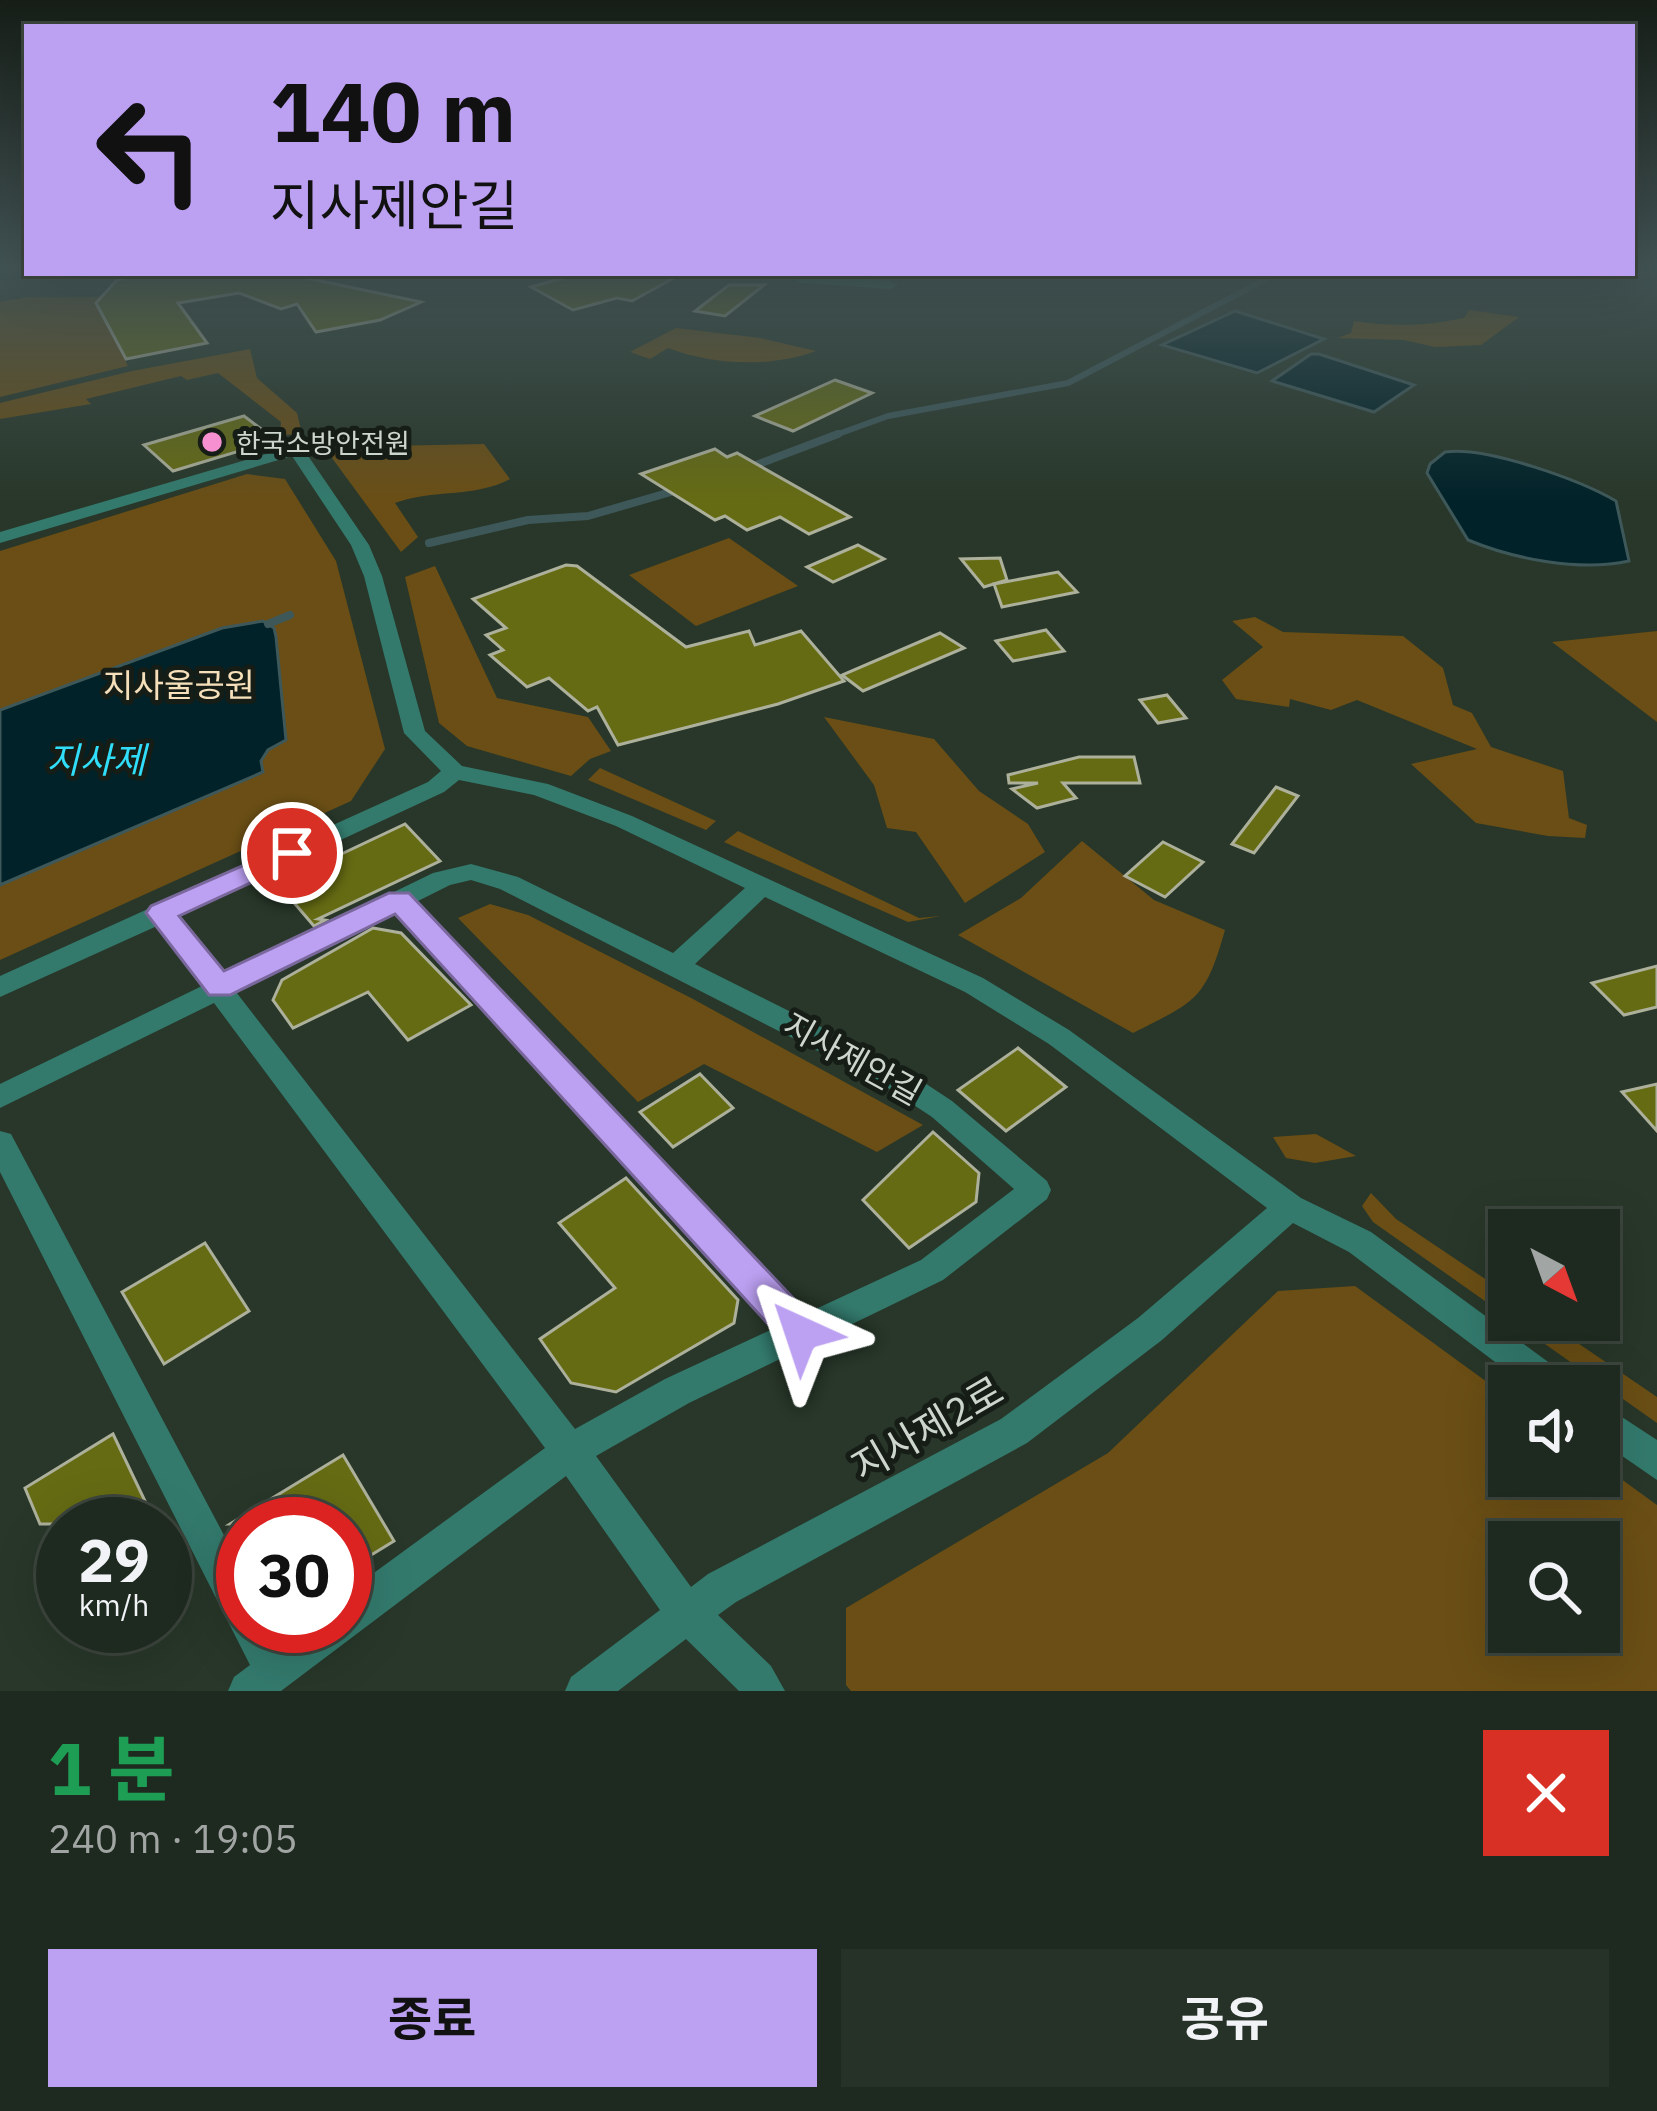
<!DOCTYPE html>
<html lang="ko">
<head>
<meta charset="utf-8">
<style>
	:root { --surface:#1e291f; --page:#263128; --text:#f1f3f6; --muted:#a1a6a4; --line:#3c453d; --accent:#bca0f2 }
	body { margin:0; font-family:"IBM Plex Sans","Noto Sans KR",sans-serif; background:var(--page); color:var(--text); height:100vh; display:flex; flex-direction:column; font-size:45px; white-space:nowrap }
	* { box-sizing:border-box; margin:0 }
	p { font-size:39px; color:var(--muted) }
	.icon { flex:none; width:66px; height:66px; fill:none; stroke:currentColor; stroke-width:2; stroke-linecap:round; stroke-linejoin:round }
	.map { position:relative; height:1691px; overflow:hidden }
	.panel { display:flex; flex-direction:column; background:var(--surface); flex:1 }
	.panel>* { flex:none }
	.banner { position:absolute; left:24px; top:24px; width:1611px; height:252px; border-radius:0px; box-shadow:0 12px 48px #0002,0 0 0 3px var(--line); background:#bca0f2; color:#111; overflow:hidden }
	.needle { width:78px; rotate:139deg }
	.controls { position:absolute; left:1488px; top:1209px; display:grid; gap:24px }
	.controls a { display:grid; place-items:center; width:132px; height:132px; border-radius:0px; background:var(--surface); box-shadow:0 12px 48px #0002,0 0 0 3px var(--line); font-size:60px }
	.speed { position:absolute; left:36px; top:1497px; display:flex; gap:24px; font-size:60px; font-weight:700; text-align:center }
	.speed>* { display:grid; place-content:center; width:156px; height:156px; border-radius:50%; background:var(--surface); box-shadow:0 12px 48px #0002,0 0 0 3px var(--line); line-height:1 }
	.speed small { font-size:30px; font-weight:400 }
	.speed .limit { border:18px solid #d22; background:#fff; color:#111 }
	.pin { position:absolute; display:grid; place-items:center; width:102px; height:102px; color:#fff; margin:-51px; border:6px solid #fff; border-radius:50%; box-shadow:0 3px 12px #0007 }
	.me { position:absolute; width:132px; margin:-66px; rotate:318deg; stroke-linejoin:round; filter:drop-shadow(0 0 9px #0008) }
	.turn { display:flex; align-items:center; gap:42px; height:252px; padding:0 48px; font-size:54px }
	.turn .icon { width:156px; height:156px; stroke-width:2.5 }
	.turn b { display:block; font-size:84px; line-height:102px }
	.round { display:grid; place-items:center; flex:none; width:126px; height:126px; border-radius:0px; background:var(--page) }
	.head { display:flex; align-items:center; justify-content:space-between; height:204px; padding:0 48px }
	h1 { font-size:72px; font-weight:700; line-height:90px; color:#1e9e55 }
	.primary-button { display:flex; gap:24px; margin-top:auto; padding:24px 48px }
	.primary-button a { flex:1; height:138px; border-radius:0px; background:var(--accent); color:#111; font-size:48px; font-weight:700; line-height:138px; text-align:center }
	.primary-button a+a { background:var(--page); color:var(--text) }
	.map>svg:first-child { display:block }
	.green { fill:#6a4e15; fill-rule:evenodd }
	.water { fill:#002228; stroke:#3e585a; stroke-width:3 }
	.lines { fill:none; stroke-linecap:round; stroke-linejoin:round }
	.stream-far1 { stroke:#3e585a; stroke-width:6 }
	.stream { stroke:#3e585a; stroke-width:8 }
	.building { fill:#656b13; stroke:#adb09a; stroke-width:3 }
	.minor { fill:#337a6d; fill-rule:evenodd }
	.route { fill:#bca0f2; stroke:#7a689d; stroke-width:3 }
	.poi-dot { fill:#f690d0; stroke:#161d16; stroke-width:4.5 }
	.labels { text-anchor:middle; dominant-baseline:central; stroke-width:10; stroke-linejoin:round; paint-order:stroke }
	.far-poi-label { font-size:27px; fill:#cdd6cd; stroke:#161d16; text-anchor:start }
	.park-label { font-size:33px; fill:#f6e0bb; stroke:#161d16 }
	.street-label { font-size:33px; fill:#cdd6cd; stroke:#161d16 }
	.water-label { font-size:36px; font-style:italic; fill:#30def9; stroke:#161d16 }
	.near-street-label { font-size:39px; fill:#cdd6cd; stroke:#161d16 }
</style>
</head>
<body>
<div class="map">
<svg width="1657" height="1691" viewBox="0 0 1657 1691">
	<rect width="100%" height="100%" fill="#283729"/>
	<g class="green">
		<path d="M27 297H104V320L128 366 0 397V302Z"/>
		<path d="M1469 310 1519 317 1481 345 1435 347 1404 340 1338 338 1351 333 1354 321C1393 327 1425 326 1464 318Z"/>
		<path d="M676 328 760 338 816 351C770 368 713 365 668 348L650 359 630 352Z"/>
		<path d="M250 349 257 378 297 413 302 434 280 435 281 422 218 373 187 380 181 376 86 399 91 404 0 419V403L132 371Z"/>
		<path d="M484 444 510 479C475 498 432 489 395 503L418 537 401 552 332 458 338 447Z"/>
		<path d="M247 474 285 479 336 561 385 749 351 801 0 960V551Z"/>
		<path d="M729 538 798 586 696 626 629 575Z"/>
		<path d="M435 566 497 698 588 717 611 751 590 759 571 776 467 746 439 723 405 577Z"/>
		<path d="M1255 617 1283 632 1403 636 1443 668 1453 705 1472 713 1491 747 1563 771 1569 818 1587 825 1585 838 1548 836 1476 823 1411 764 1477 749 1357 700 1331 710 1290 699 1289 707 1236 699 1222 680 1263 647 1232 621Z"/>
		<path d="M1657 631V722L1552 642Z"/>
		<path d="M824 717 934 739 979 791 1028 824 1045 852 965 903 916 832 887 828 874 785Z"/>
		<path d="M600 768 716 821 706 830 588 780Z"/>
		<path d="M738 831 919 918 941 916 908 922 724 842Z"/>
		<path d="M1082 841 1154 900 1225 930C1205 1001 1196 1001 1133 1033L958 935 1021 898Z"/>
		<path d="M490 904 528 915 693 999 923 1125 877 1152 704 1064 638 1102 458 918Z"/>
		<path d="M1316 1134 1356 1156 1315 1163 1286 1158 1273 1137Z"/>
		<path d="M1371 1193 1396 1219 1509 1295V1318L1373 1222 1362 1206Z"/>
		<path d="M1355 1286 1509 1398V1476H1599V1463L1657 1505V1691H851L846 1685V1608L1108 1453 1278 1291ZM1509 1542H1599V1632H1509Z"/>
		<path d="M1511 1320H1544L1657 1397V1423Z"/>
	</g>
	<g class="water">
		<path d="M1235 311 1324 339 1257 373 1162 345Z"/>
		<path d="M1311 354H1319L1414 385 1374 412 1272 381Z"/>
		<path d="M1445 452C1486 446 1580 480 1616 501L1629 561C1580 572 1514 559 1468 540L1427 473 1430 464Z"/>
		<path d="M263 621 274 628 276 637 286 740 268 750 261 761 263 772 0 885V710L222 628Z"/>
	</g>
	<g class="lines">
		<path class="stream-far1" d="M830 437 888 416 1068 383 1278 273"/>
		<g class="stream">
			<path d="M748 468 838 434"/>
			<path d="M429 543 528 520 588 516 681 489"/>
			<path d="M268 624 290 615"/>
		</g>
	</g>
	<g class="building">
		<path d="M152 273H283L421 302 380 320 316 332 297 304 281 309 239 293 178 303 207 343 126 359 96 303 118 279Z"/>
		<path d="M580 273H683L632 301 617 298 573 310 531 287Z"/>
		<path d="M729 285H764L725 316 695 311Z"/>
		<path d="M835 380 872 393 793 431 755 416Z"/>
		<path d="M244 416 276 440 173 471 144 445Z"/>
		<path d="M715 449 727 457 737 453 850 517 809 534 780 517 747 530 725 516 715 520 641 474Z"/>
		<path d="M858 545 884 559 833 582 807 567Z"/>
		<path d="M1000 558 1007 580 984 587 961 559Z"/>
		<path d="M566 565 577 566 686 647 749 631 755 645 801 631 844 681 778 704 618 745 597 707 588 711 549 678 527 687 490 655 503 650 486 635 506 628 473 599Z"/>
		<path d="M1058 572 1077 592 1002 607 994 584Z"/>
		<path d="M1046 630 1064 651 1013 661 996 641Z"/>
		<path d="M940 633 964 648 863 691 842 675Z"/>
		<path d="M1167 695 1186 718 1158 723 1140 700Z"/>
		<path d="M1079 757H1134L1140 783H1063L1076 798 1037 808 1012 789 1038 783H1009L1008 775Z"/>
		<path d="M1276 787 1298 796 1254 853 1232 844Z"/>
		<path d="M405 824 440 861 318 919 325 920 314 926 278 884Z"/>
		<path d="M1163 842 1203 862 1165 897 1125 876Z"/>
		<path d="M373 928 401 933 471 1005 408 1040 368 992 293 1028 273 1000 282 980Z"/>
		<path d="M1657 966V1007L1624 1015 1592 983Z"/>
		<path d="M1018 1048 1066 1087 1006 1131 958 1090Z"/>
		<path d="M700 1074 733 1108 673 1147 640 1112Z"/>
		<path d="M1657 1084V1131L1622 1092Z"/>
		<path d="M933 1132 979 1173 976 1202 909 1248 863 1200Z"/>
		<path d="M626 1178 738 1300 734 1323 616 1392 571 1383 540 1339 615 1288 559 1223Z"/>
		<path d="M205 1243 249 1311 164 1364 122 1292Z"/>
		<path d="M113 1434 156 1524H40L25 1488Z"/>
		<path d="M343 1455 394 1541 345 1571V1524H230Z"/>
	</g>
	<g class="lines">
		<g class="minor">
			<path d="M781 273 891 281 898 285 891 289 801 283Z"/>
			<path d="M290 447H302L369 545 382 576 425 731 462 766 548 784 632 816 983 978 1069 1030 1301 1198 1371 1232 1566 1375 1571 1386H1527L1349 1252 1293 1223 1162 1340 1027 1443 736 1602 718 1615 771 1666 785 1691H739L686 1639 618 1691H565L571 1677 660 1610 566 1476 281 1691H228L234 1677 250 1665 0 1172V1131L11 1134 243 1571V1626H272L280 1642 302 1626H345V1594L545 1448 214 1003 0 1108V1084L202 986 157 926 0 997V976L428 782 441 771 404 733 364 576 351 545 292 456 0 543V532ZM459 780 534 795 616 826 745 888 673 953 518 877 471 864 433 873 223 975 177 916 444 792ZM471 880 500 889 879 1082 932 1117 1014 1189 921 1260 805 1314 416 902 450 885ZM765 897 965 992 1049 1044 1267 1208 1138 1318 1001 1419 708 1574 691 1587 596 1456 689 1403 943 1280 1047 1199 1051 1190 1047 1181 952 1101 899 1066 695 964ZM396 912 775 1328 665 1379 575 1429 236 992Z"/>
			<path d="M1599 1402 1657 1440V1480L1599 1440Z"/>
		</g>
	</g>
	<linearGradient id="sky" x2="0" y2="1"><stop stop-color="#161e17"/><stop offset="0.53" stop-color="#425354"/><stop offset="1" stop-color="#425354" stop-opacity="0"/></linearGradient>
	<rect width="1657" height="502" fill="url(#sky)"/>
	<path class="route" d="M292 844 306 853 302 859 179 916 224 971 389 893H409L815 1321 820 1333 815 1346 801 1351 788 1346 395 914 230 995H209L146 913 151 906Z"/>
	<circle class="poi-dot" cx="212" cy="442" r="12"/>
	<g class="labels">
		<g class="far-poi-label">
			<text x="236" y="442">한국소방안전원</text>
		</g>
		<g class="park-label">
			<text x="179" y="684">지사울공원</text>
		</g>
		<g class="street-label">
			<text transform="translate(853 1058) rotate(29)">지사제안길</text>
		</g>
		<g class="water-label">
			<text x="96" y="759">지사제</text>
		</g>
		<g class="near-street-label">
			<text transform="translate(927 1428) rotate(-30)">지사제2로</text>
		</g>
	</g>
</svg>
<div class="controls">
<a><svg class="needle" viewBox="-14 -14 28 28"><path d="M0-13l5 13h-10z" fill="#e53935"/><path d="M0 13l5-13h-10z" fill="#a1a6a4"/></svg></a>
<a><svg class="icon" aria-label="sound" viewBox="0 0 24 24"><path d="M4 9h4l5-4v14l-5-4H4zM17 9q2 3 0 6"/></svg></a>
<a><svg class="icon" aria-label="search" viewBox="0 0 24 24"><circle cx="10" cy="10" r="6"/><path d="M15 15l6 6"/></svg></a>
</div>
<div class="speed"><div>29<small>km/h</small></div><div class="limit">30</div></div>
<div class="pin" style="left:292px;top:853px;background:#d93025"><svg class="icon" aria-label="arrive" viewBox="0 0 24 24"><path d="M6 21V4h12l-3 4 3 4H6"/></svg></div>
<svg class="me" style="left:801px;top:1333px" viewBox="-20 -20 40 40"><path d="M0-17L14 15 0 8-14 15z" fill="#bca0f2" stroke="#fff" stroke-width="4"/></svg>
<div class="banner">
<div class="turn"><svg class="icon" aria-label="left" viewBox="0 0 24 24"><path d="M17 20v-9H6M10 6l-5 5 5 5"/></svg><div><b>140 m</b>지사제안길</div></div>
</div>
</div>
<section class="panel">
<div class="head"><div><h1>1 분</h1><p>240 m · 19:05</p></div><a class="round" style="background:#d93025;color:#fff"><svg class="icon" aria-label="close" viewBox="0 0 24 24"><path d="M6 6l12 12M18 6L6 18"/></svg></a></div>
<div class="primary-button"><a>종료</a><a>공유</a></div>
</section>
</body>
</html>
